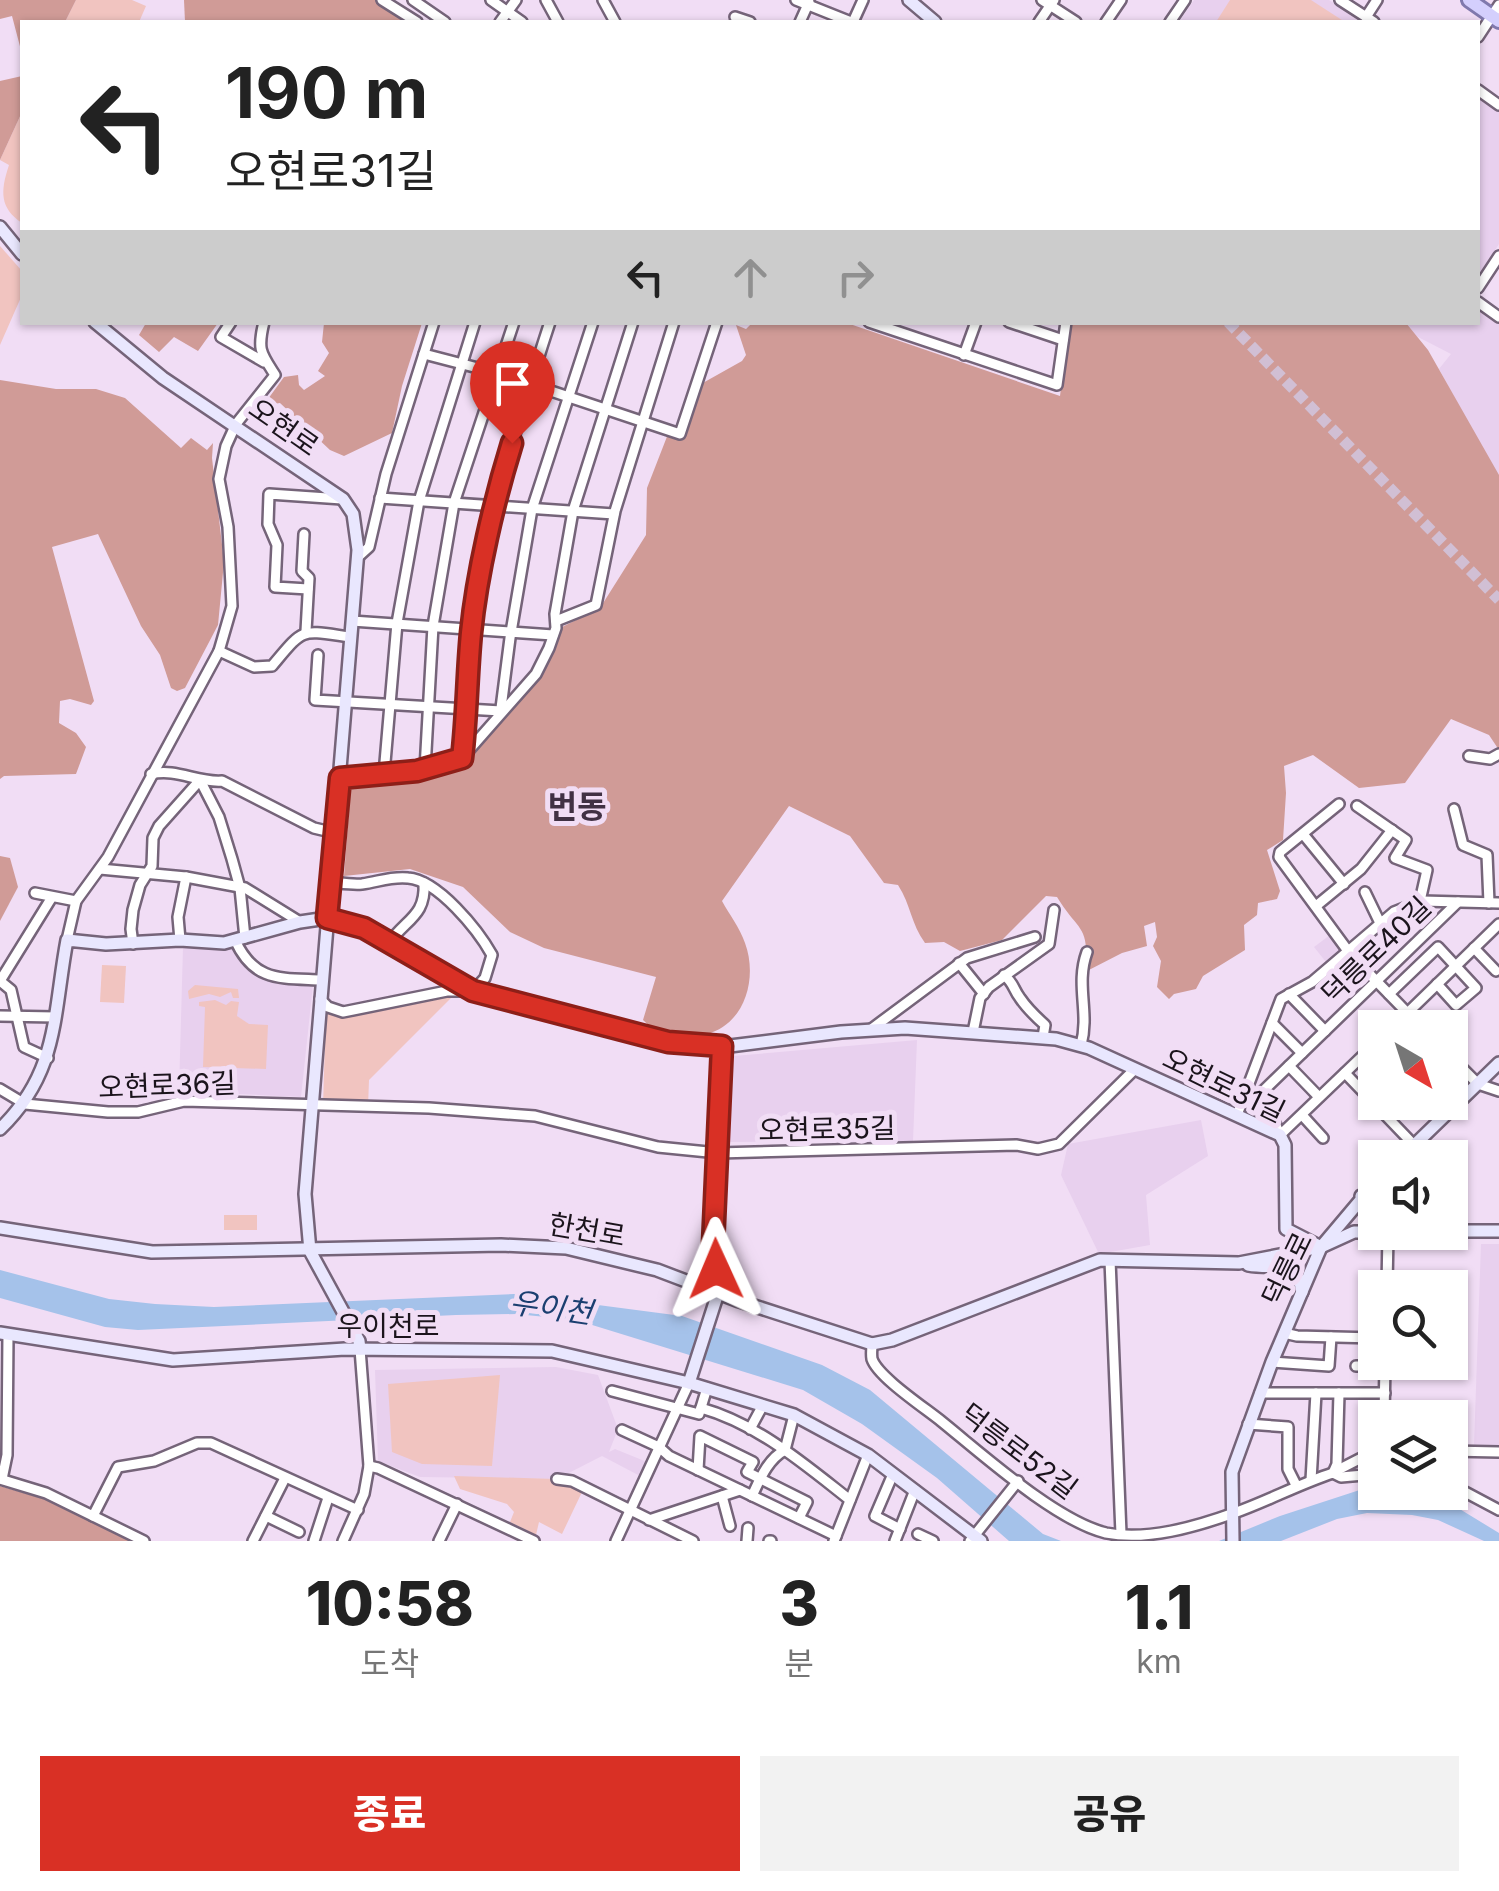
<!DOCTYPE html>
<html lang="ko">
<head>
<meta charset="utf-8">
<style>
	:root { --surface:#fff; --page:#f2f2f2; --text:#222; --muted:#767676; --accent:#d93025 }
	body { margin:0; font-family:Inter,"Noto Sans KR",sans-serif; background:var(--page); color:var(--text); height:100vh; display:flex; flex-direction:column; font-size:38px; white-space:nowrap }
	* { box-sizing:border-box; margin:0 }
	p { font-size:32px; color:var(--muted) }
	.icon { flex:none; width:55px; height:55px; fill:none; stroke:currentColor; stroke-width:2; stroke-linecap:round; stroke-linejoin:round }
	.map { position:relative; height:1541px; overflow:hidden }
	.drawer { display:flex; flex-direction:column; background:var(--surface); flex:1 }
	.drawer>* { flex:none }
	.top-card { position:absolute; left:20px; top:20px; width:1460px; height:305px; border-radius:0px; box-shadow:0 2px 8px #0004; background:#fff; color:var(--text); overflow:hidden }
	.needle { width:65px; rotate:141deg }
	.tools { position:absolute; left:1358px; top:1010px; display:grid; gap:20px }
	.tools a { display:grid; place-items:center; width:110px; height:110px; border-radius:0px; background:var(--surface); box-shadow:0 2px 8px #0004; font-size:50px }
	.pin { position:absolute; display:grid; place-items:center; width:85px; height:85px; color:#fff; margin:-102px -42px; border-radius:50% 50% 50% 0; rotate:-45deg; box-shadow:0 0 10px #0007 }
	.pin .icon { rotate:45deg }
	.me { position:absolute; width:110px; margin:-55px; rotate:359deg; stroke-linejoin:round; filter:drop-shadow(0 0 8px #0008) }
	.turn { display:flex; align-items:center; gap:35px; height:210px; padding:0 40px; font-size:45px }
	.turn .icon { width:130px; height:130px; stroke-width:2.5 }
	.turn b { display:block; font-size:70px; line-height:85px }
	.lanes { display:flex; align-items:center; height:95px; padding:0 40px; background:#0003; justify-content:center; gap:50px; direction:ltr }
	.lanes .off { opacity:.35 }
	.eta { display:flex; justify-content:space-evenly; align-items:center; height:170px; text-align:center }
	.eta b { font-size:60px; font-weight:800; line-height:70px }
	.button { display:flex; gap:20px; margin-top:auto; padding:20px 40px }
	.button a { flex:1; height:115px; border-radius:0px; background:var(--accent); color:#fff; font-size:40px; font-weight:800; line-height:115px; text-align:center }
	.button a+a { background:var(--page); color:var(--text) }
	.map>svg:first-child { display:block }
	.built { fill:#e8d0ee }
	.green { fill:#f1c4c0 }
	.forest { fill:#d09b97 }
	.water { fill:#a5c2ea }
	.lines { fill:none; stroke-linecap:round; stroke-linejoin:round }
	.secondary-tunnel { stroke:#d1bfd4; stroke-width:11; stroke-dasharray:11 5.5; stroke-linecap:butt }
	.street-casing { stroke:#756479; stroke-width:14 }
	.secondary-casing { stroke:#756479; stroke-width:16 }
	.primary-casing { stroke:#8079ad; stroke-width:18 }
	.street { stroke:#fff; stroke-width:9 }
	.secondary { stroke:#e9e7fe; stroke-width:11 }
	.primary { stroke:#d4cffd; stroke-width:12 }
	.route-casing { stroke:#8d1f18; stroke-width:25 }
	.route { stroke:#d93025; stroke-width:18 }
	.labels { text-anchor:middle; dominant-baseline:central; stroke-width:10; stroke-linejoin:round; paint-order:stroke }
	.street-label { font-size:28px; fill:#1b141c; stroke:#f1ddf5 }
	.water-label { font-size:30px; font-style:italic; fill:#1b3f70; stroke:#f1ddf5 }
	.quarter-label { font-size:32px; font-weight:bold; fill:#413144; stroke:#f1ddf5 }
</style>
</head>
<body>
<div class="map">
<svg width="1499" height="1541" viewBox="0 0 1499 1541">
	<rect width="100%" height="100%" fill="#f1ddf5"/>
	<g class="built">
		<path d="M1194 0H1329L1363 22H1179Z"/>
		<path d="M1478 97 1499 111V244L1478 276Z"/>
		<path d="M1478 308 1499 323V479L1439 369 1451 354 1391 323 1478 322Z"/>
		<path d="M1334 932 1345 947 1326 962 1314 947Z"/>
		<path d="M183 947H231L256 974 271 982 313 985 301 1097 179 1091Z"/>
		<path d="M917 1040 913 1141 727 1142 734 1056Z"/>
		<path d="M1201 1120 1208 1156 1146 1195 1150 1245 1099 1254 1061 1175 1068 1144Z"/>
		<path d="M1481 1244H1499V1446L1474 1445Z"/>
		<path d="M556 1367 598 1375 618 1429 609 1452 615 1449 647 1462 640 1476 602 1456 557 1479 420 1477 378 1461 375 1370Z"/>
	</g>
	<g class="green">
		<path d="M76 0H132L146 6 139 22H65Z"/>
		<path d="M1230 0H1311L1345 22H1216Z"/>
		<path d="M22 112V223C0 208 0 192 9 165L0 160Z"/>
		<path d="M0 246 22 271V295L0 345Z"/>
		<path d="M102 965 126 966 124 1003 100 1002Z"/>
		<path d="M195 985 238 989 239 998H233L231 992 220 997 209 994 189 999 188 991Z"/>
		<path d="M453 996 369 1080 368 1107 323 1106 326 1009 351 1014Z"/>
		<path d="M215 1000 226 1005 231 1001 239 1002 237 1016 249 1024 268 1025 266 1069 203 1067 205 1007 199 1006V1002Z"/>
		<rect x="224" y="1215" width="33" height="15"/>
		<path d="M500 1375 492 1466 422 1464 392 1452 388 1384Z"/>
		<path d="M454 1476 557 1479 582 1492 562 1534 539 1522 536 1535 510 1522 514 1512 507 1504 460 1489Z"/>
	</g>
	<g class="forest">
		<path d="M0 0H76L65 22H22V54L12 16 0 19Z"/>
		<path d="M184 0H383L416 22H185Z"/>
		<path d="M22 76V112L0 160V81Z"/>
		<path d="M146 323V322L218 323 198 351 174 337 159 352 139 335Z"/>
		<path d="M324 323H422L402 386 392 433 344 456 330 450 280 403 273 404 268 399 284 377 298 375 299 385 304 390 325 376 318 371 329 353 322 342Z"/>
		<path d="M752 323H847L1060 396 1069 323H1406L1428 350 1499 475V750L1489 735 1451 719 1405 783 1359 788 1313 755 1284 766 1286 793 1283 840 1267 850 1280 891 1277 899 1258 903 1257 915 1244 925 1245 950 1203 976 1196 989 1174 994 1169 999 1157 987 1161 961 1153 946 1157 937 1155 922 1144 926 1147 946 1122 953 1085 972C1090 924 1079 933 1057 897L1046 896 1002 940 960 951 944 942 925 943C911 924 911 905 898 885L884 883 850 836 789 806 722 901C729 914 740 928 745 943 758 978 745 1024 707 1034 693 1038 674 1035 659 1035L643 1020 656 977 544 948 510 932 463 887 410 869 344 876 351 783 415 778 460 765 495 723 540 676 562 627 600 608 646 535 647 488 668 434 684 439 701 384 742 361 746 355 736 325 746 329Z"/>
		<path d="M0 380 56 389H96L125 398 181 448 191 438 207 450 213 443 212 458 224 562 218 625 185 688 177 691 171 688 160 655 141 626 98 534 52 547 94 701 91 705 70 699 60 701 59 723 76 733 86 747 76 774 4 776 0 779Z"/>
		<path d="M0 856 10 858 18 887 0 921Z"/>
		<path d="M0 1486 44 1499 130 1541H0Z"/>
	</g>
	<g class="water">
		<path d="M0 1270 109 1299 155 1304 214 1307 514 1294 682 1316 822 1365 870 1390 1043 1534 1061 1541H1009L937 1478 862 1424 803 1390 576 1320 516 1314 456 1315 138 1330 105 1327 0 1298Z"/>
		<path d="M1375 1485V1492L1417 1493 1440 1497 1499 1533V1541H1484L1438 1520 1412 1515 1367 1513 1337 1519 1281 1541H1219L1280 1516Z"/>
	</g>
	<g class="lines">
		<path class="secondary-tunnel" d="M1228 322 1499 600"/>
		<g class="street-casing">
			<g id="street">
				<path d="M382 0 417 22"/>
				<path d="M413 0 445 22"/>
				<path d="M491 0 522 22"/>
				<path d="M546 0 558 22"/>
				<path d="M603 0 615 22"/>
				<path d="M796 0 851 22"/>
				<path d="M1042 0 1076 22"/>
				<path d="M1340 0 1374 22"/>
				<path d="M735 17 750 22"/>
				<path d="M1366 17 1377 0"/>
				<path d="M500 22 516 0"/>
				<path d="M800 22 809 2"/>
				<path d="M853 22 863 0"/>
				<path d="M1039 22 1054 0"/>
				<path d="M1106 22 1121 0"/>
				<path d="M1170 22 1185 0"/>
				<path d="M1478 37 1499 5"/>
				<path d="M1478 90 1499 105"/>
				<path d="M1478 288 1499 256"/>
				<path d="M1478 302 1499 317"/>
				<path d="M231 322 221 337 264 362"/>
				<path d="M869 322 1057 385 1066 322"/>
				<path d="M1009 322 1063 340"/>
				<path d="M424 354 497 373 680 434 717 322"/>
				<path d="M964 355 976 322"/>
				<path d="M380 498 614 514"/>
				<path d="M304 534 302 571 309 578 306 631"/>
				<path d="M358 557 369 547 386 474 434 322"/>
				<path d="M308 589 275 587 277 545 268 524 269 494 342 499"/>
				<path d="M352 621 553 635"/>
				<path d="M556 621 596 605 615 511 674 322"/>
				<path d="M219 651 254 667 272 666C305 627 299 630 350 637"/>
				<path d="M318 655 315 700 501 711"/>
				<path d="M501 708 510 638 532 509 593 322"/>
				<path d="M1469 756 1490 759 1499 754"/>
				<path d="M462 758C467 714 465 671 472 627 487 523 517 423 550 322"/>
				<path d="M425 769 433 626 454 503 514 322"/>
				<path d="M151 774C177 768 197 783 222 781L314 828 335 833"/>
				<path d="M384 774 397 623 419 501 475 322"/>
				<path d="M340 778 417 771 462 758 536 674 549 648 556 628 555 614 573 511 633 322"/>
				<path d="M1339 804 1280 852 1279 857 1351 955 1422 1028"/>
				<path d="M1357 806 1406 840 1395 858 1427 870 1420 901"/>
				<path d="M1454 809 1463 845 1487 855 1489 903"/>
				<path d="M1303 834 1344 884"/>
				<path d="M100 869 186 877 245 888 300 922"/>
				<path d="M1365 892 1380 923"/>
				<path d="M35 893 76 901"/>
				<path d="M1316 906 1361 869 1392 830"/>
				<path d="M67 940 76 901 108 857 219 651 232 606 228 527 219 479 226 446 236 424 275 375C261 353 257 350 264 322"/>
				<path d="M180 940 178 917 186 877"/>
				<path d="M235 940C254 982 280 978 321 980"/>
				<path d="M389 943C406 919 426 916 424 883"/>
				<path d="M133 944 131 929 133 910 140 885 152 866 153 838 159 826 200 780 219 817 232 859 240 888 245 938"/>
				<path d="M1474 948 1496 971"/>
				<path d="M959 963 984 994"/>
				<path d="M1004 975C1014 983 1013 989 1020 998 1026 1007 1036 1017 1045 1025L1043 1037"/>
				<path d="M0 981 11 990 24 1047 48 1058"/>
				<path d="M0 981 52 897"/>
				<path d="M1289 994 1325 1031"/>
				<path d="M1389 994 1438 947 1476 988 1456 1005 1437 984"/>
				<path d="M320 999 328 1007 343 1012 447 991H473L485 978 492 955C478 930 438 880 408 878 391 876 378 882 362 884 352 885 341 883 331 882"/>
				<path d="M0 1016 55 1017"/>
				<path d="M1272 1023 1302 1053"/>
				<path d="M1392 1028 1499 924"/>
				<path d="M870 1030 967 958 1035 937"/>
				<path d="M973 1032 980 998 989 987 1049 944 1054 910"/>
				<path d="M1375 1044 1280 1135 1262 1092 1458 902"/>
				<path d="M1081 1045C1090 1012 1075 985 1087 952"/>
				<path d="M1450 1056 1478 1084 1499 1091"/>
				<path d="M1289 1066 1319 1097"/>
				<path d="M1345 1073 1414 1145"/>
				<path d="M0 1089 25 1104 108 1112H138L184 1101 429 1108 535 1116 658 1147 718 1153 1016 1145 1038 1149 1059 1144 1135 1069"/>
				<path d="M1237 1115 1281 999 1312 982 1394 912 1422 901 1499 903"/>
				<path d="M1302 1115 1323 1138"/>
				<path d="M1110 1260 1121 1534"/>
				<path d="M1387 1288 1388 1232"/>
				<path d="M1284 1333 1297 1336 1375 1338"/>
				<path d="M872 1344C872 1349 871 1354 872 1359 878 1377 925 1408 941 1421 982 1454 1056 1521 1106 1533 1147 1541 1195 1527 1234 1513 1268 1501 1299 1484 1333 1473L1341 1477 1375 1474"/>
				<path d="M1272 1362 1329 1366 1331 1337"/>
				<path d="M1356 1366H1385"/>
				<path d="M612 1391 699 1414 707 1388"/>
				<path d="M1260 1393H1385"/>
				<path d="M701 1408C758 1424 804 1464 850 1500"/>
				<path d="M1384 1418 1385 1362"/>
				<path d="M1248 1424 1288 1427V1469L1296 1485"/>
				<path d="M750 1429 763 1405"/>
				<path d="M622 1430 659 1447 669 1456 836 1536"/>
				<path d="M1450 1451 1499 1452"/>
				<path d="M369 1466 378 1468 534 1541"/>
				<path d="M698 1470 700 1436 753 1462 747 1472 807 1502 799 1518"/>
				<path d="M1336 1471 1375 1451"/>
				<path d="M1333 1473 1337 1464 1339 1393"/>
				<path d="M893 1474 875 1516 900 1529"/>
				<path d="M0 1479 46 1493 144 1541"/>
				<path d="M2 1479 7 1455 8 1334"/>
				<path d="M557 1479 572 1481 693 1541"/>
				<path d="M1311 1480 1316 1393"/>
				<path d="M1450 1484 1499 1510"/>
				<path d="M722 1496 730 1526"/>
				<path d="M752 1496C760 1479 768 1459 785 1450L794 1415"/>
				<path d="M93 1516 118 1467 154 1461 197 1443H211L358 1510"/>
				<path d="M266 1516 299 1532"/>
				<path d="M649 1520 740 1490"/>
				<path d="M918 1534 933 1541"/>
				<path d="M253 1541 285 1478"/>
				<path d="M314 1541 328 1498"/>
				<path d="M343 1541 364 1494 369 1466 360 1349"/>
				<path d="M439 1541 457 1504"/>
				<path d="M616 1541 689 1383"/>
				<path d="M747 1541 748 1528"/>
				<path d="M769 1541H771"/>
				<path d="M834 1541 868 1455"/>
				<path d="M895 1541 915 1490"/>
				<path d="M970 1541 1018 1481"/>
			</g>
		</g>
		<g class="secondary-casing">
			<g id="secondary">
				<path d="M909 0 935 22"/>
				<path d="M0 227 22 254"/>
				<path d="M95 322 163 378 343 499 353 514 358 550 305 1194 310 1251 359 1341 360 1349"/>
				<path d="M0 1129C59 1072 53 1015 67 940L106 944 180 940 224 943 300 922 327 918 364 928 473 991 669 1042 722 1047 841 1032 905 1028 1056 1039 1089 1048 1280 1135 1285 1145 1286 1229 1321 1247"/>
				<path d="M1401 1158 1499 1063"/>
				<path d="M1361 1196 1366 1212 1375 1222"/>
				<path d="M0 1228 152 1252 501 1245 566 1248 657 1270 739 1301 872 1344 892 1340 1100 1260 1239 1263 1321 1247 1354 1232H1375"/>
				<path d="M1450 1231H1499"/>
				<path d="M1248 1265C1275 1270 1297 1257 1302 1292"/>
				<path d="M0 1333 173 1360 345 1349 552 1351 689 1383 794 1415 868 1455 981 1541"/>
				<path d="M689 1383 718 1293 713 1244 722 1047"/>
				<path d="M1233 1541 1232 1472 1272 1362 1321 1247 1375 1183"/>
			</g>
		</g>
		<g class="primary-casing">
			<path id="primary" d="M1469 0 1499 21"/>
		</g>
		<use href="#street" class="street"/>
		<use href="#secondary" class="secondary"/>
		<use href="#primary" class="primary"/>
	</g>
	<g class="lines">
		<g class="route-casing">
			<path id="route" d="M512 443C494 501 477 573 471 633 467 675 467 716 462 758L417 771 340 778 327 918 364 928 473 991 668 1042 722 1046 713 1244 716 1269"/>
		</g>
		<use href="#route" class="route"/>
	</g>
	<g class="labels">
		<g class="street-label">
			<text transform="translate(284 427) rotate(35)">오현로</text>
			<text transform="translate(1376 950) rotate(-44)">덕릉로40길</text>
			<text transform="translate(167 1085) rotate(-2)">오현로36길</text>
			<text transform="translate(1224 1085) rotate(26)">오현로31길</text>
			<text transform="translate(827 1129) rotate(-1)">오현로35길</text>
			<text transform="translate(587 1230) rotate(10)">한천로</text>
			<text transform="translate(1287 1269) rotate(-64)">덕릉로</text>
			<text x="388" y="1326">우이천로</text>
			<text transform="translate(1019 1451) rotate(37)">덕릉로52길</text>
		</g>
		<g class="water-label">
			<text transform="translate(551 1307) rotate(8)">우이천</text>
		</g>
		<g class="quarter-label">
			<text x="577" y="806">번동</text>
		</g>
	</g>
</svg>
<div class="tools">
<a><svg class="needle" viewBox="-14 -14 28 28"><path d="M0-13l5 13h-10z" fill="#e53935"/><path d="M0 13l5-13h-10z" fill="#767676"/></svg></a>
<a><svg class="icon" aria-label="sound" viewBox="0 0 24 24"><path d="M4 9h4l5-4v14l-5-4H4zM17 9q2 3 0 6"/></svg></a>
<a><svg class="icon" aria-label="search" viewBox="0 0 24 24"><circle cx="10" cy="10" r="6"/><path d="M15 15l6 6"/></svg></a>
<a><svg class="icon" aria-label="layers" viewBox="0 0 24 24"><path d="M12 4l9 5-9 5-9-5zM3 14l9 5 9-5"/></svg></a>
</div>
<div class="pin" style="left:512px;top:443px;background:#d93025"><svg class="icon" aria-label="arrive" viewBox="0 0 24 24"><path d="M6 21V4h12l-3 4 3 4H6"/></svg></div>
<svg class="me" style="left:716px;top:1269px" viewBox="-20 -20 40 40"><path d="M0-17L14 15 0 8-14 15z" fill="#d93025" stroke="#fff" stroke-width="4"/></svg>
<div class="top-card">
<div class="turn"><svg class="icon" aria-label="left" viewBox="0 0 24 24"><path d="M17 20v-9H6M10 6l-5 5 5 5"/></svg><div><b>190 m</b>오현로31길</div></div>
<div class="lanes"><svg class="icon" aria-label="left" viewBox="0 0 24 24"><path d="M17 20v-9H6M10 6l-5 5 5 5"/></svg><svg class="icon off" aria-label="ahead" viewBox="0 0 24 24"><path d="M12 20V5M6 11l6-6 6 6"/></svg><svg class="icon off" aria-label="right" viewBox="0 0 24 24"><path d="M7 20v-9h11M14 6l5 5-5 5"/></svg></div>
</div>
</div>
<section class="drawer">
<div class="eta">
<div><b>10:58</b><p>도착</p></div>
<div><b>3</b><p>분</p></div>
<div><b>1.1</b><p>km</p></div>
</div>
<div class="button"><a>종료</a><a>공유</a></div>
</section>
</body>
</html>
